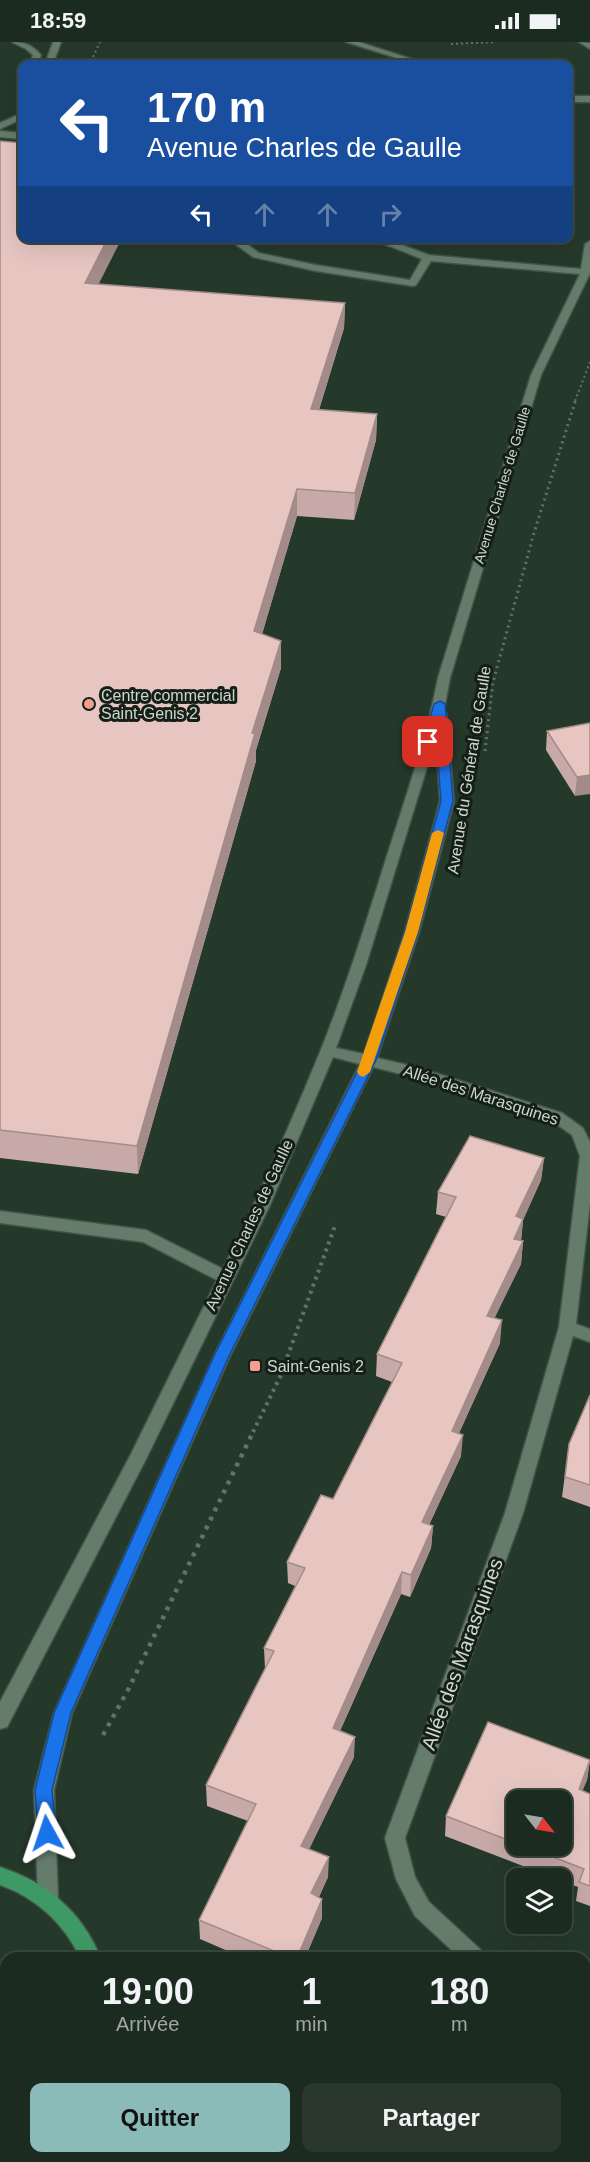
<!DOCTYPE html>
<html lang="fr">
<head>
<meta charset="utf-8">
<style>
	:root { --surface:#1c2b20; --page:#29372d; --text:#f1f3f6; --muted:#a0a7a5; --line:#3a473e; --accent:#8bbbb9 }
	body { margin:0; font-family:Helvetica,sans-serif; background:var(--page); color:var(--text); height:100vh; display:flex; flex-direction:column; font-size:22px; white-space:nowrap }
	* { box-sizing:border-box; margin:0 }
	p { font-size:20px; color:var(--muted) }
	.icon { flex:none; width:33px; height:33px; fill:none; stroke:currentColor; stroke-width:2; stroke-linecap:round; stroke-linejoin:round }
	.map { position:relative; flex:1; overflow:hidden }
	.sheet { position:absolute; left:0px; top:1910px; width:591px; height:212px; display:flex; flex-direction:column; background:var(--surface); border-radius:18px 18px 0 0; box-shadow:0 6px 24px #0002,0 0 0 2px var(--line) }
	.sheet>* { flex:none }
	.top-card { position:absolute; left:18px; top:18px; width:555px; height:183px; border-radius:12px; box-shadow:0 6px 24px #0002,0 0 0 2px var(--line); background:#1a4fa0; color:#fff; overflow:hidden }
	.needle { width:39px; rotate:121deg }
	.buttons { position:absolute; left:506px; top:1748px; display:grid; gap:12px }
	.buttons a { display:grid; place-items:center; width:66px; height:66px; border-radius:12px; background:var(--surface); box-shadow:0 6px 24px #0002,0 0 0 2px var(--line); font-size:30px }
	.pin { position:absolute; display:grid; place-items:center; width:51px; height:51px; color:#fff; margin:-26px; border-radius:12px; box-shadow:0 3px 9px #0006 }
	.me { position:absolute; width:66px; margin:-33px; rotate:355deg; stroke-linejoin:round; filter:drop-shadow(0 0 4px #0008) }
	.turn { display:flex; align-items:center; gap:21px; height:126px; padding:0 30px; font-size:27px }
	.turn .icon { width:78px; height:78px; stroke-width:2.5 }
	.turn b { display:block; font-size:42px; line-height:51px }
	.lanes { display:flex; align-items:center; height:57px; padding:0 30px; background:#0003; justify-content:center; gap:30px; direction:ltr }
	.lanes .off { opacity:.35 }
	.eta { display:flex; justify-content:space-evenly; align-items:center; height:102px; text-align:center }
	.eta b { font-size:36px; font-weight:800; line-height:42px }
	.cta { display:flex; gap:12px; margin-top:auto; padding:12px 30px }
	.cta a { flex:1; height:69px; border-radius:12px; background:var(--accent); color:#111; font-size:24px; font-weight:800; line-height:69px; text-align:center }
	.cta a+a { background:var(--page); color:var(--text) }
	.status { display:flex; justify-content:space-between; align-items:center; height:42px; padding:0 30px; background:var(--surface); direction:ltr }
	.status svg { height:16px; fill:currentColor }
	.map>svg:first-child { display:block }
	.lines { fill:none; stroke-linecap:round; stroke-linejoin:round }
	.minor-casing { stroke:#425447; stroke-width:3 }
	.major-casing { stroke:#425447; stroke-width:3 }
	.path-far3 { stroke:#627366; stroke-width:2; stroke-dasharray:2 3; stroke-linecap:butt }
	.path-far2 { stroke:#627366; stroke-width:3; stroke-dasharray:2 4; stroke-linecap:butt }
	.path-far1 { stroke:#627366; stroke-width:4; stroke-dasharray:3 4.5; stroke-linecap:butt }
	.path { stroke:#627366; stroke-width:4.5; stroke-dasharray:4 6; stroke-linecap:butt }
	.minor { fill:#657c6b; fill-rule:evenodd }
	.major { fill:#3e9a65; fill-rule:evenodd }
	.wall { fill:#c7aaa7; fill-rule:evenodd }
	.shaded-wall { fill:#a28b88 }
	.building { fill:#e7c6c2; stroke:#a28b88; stroke-width:1.5 }
	.route { fill:#1a73e8; stroke:#114b97; stroke-width:1.5 }
	.slow { fill:#f59e0b }
	.poi-dot { fill:#f59c92; stroke:#151e17; stroke-width:2 }
	.labels { text-anchor:middle; dominant-baseline:central; stroke-width:6; stroke-linejoin:round; paint-order:stroke }
	.far-street-label { font-size:14px; fill:#ccd8ce; stroke:#151e17 }
	.poi-label { font-size:16px; fill:#ccd8ce; stroke:#151e17; text-anchor:start }
	.street-label { font-size:16px; fill:#ccd8ce; stroke:#151e17 }
	.near-street-label { font-size:20px; fill:#ccd8ce; stroke:#151e17 }
</style>
</head>
<body>
<div class="status"><b>18:59</b><svg viewBox="0 0 49 12"><path d="M0 12V9h3v3zM5 12V6h3v6zM10 12V3h3v9zM15 12V0h3v12zM26 1h20v11H26zM47 4h2v5h-2z"/></svg></div>
<div class="map">
<svg width="590" height="2120" viewBox="0 0 590 2120">
	<rect width="100%" height="100%" fill="#25392b"/>
	<g class="lines">
		<g class="minor-casing">
			<g id="minor">
				<path d="M12 0C25 0 32 3 41 13L38 22H30L33 13 26 7Z"/>
				<path d="M53 0H61L53 22H45Z"/>
				<path d="M346 0H359L427 22H416Z"/>
				<path d="M579 0 590 1V7Z"/>
				<rect x="568" y="54" width="22" height="6"/>
				<path d="M22 71V77L0 87V81Z"/>
				<path d="M0 89 22 91V97L0 95Z"/>
				<path d="M227 196H238L259 211 316 223 410 238 422 217 369 196H383L429 213 581 227 585 202 590 199V231L541 333 450 636 444 668 446 671 454 759 419 890 377 1016 416 1025 562 1071 583 1086 590 1100V1161L576 1282 590 1287V1300L573 1294 523 1471 405 1796 415 1835 429 1860 482 1909 485 1916H460L415 1874 396 1837 385 1796 505 1471 559 1285 580 1114 572 1093 552 1079 409 1034 373 1025 230 1314 72 1671 54 1748 58 1858 55 1865 48 1867 41 1865 38 1858 34 1748 54 1671 214 1314 360 1022 333 1015 270 1163 146 1417 7 1685 0 1687V1660L130 1414 217 1238 143 1200 0 1181V1169L146 1188 223 1227C258 1156 290 1083 320 1010 345 948 365 884 385 820 404 760 426 698 438 636L531 333 580 232 431 219 416 243 413 244 316 229 253 215ZM436 696 440 759 405 890 364 1012 336 1006 366 923Z"/>
				<path d="M585 1963 590 1964V1984L585 1983Z"/>
			</g>
		</g>
		<g class="major-casing">
			<g id="major">
				<path d="M0 1825C48 1841 81 1869 101 1916H80C65 1882 35 1855 0 1843Z"/>
				<path d="M29 2115H54L52 2120H27Z"/>
				<path d="M118 2115H141L143 2120H120Z"/>
			</g>
		</g>
		<g class="path-far3">
			<path d="M451 2 496 0"/>
			<path d="M93 15 100 0"/>
			<path d="M575 359 590 320"/>
		</g>
		<path class="path-far2" d="M485 709 493 640 534 491 576 357"/>
		<path class="path-far1" d="M253 1390 280 1335 336 1181"/>
		<path class="path" d="M103 1693 129 1646 254 1388"/>
		<use href="#minor" class="minor"/>
		<use href="#major" class="major"/>
	</g>
	<g class="wall">
		<path d="M0 99 99 242 345 261 344 286 319 368 377 372 376 398 354 478 297 474 262 592 281 599V626L256 708V719L138 1132 0 1116Z"/>
		<path d="M590 681 575 754 546 708 547 689Z"/>
		<path d="M544 1116 541 1138 523 1178 521 1199H523L521 1222 494 1276 500 1301 459 1391 461 1414 429 1483 433 1484 431 1506 410 1555 401 1552 340 1689 354 1715 309 1807 328 1835 319 1855 322 1876 305 1916H244L200 1897 199 1878 248 1779 207 1764 206 1743 265 1627 264 1606 295 1544 288 1541 287 1520 333 1457 392 1340 376 1334 377 1312 446 1175 436 1172 438 1150Z"/>
		<path d="M590 1353V1465L562 1455 569 1402Z"/>
		<path d="M590 1718 587 1738 582 1749 590 1752V1864L576 1859 578 1845 561 1839V1836H554L445 1794 446 1774ZM516 1758 561 1803H516Z"/>
		<path d="M417 2115H585L590 2120H429Z"/>
	</g>
	<g class="shaded-wall">
		<path d="M108 196H122L86 267 85 241Z"/>
		<path d="M345 261 344 286 311 393V367Z"/>
		<path d="M377 372 376 398 354 478 355 451Z"/>
		<path d="M297 447V474L255 616 254 589Z"/>
		<path d="M281 599V626L256 708V719L138 1132 137 1104 252 691Z"/>
		<path d="M590 733V752L575 754 577 735Z"/>
		<path d="M544 1116 541 1138 523 1178 521 1199 512 1219 516 1174Z"/>
		<path d="M523 1199 521 1222 485 1296 487 1274Z"/>
		<path d="M502 1278 500 1301 450 1411 452 1389Z"/>
		<path d="M463 1393 461 1414 420 1502 422 1480Z"/>
		<path d="M433 1484 431 1506 410 1555 411 1533Z"/>
		<path d="M402 1530 401 1552 332 1707 333 1686Z"/>
		<path d="M355 1695 354 1715 301 1824V1804Z"/>
		<path d="M590 1718 587 1738 575 1767 579 1747Z"/>
		<path d="M329 1815 328 1835 311 1871V1851Z"/>
		<path d="M322 1857V1876L305 1916H297Z"/>
	</g>
	<g class="building">
		<path d="M0 99 22 101V196H108L85 241 345 261 311 367 377 372 355 451 297 447 254 589 281 599 252 691H255L137 1104 0 1088Z"/>
		<path d="M590 681V733L577 735 547 689Z"/>
		<path d="M470 1094 544 1116 516 1174 523 1177 514 1197 523 1199 487 1274 502 1278 452 1389 463 1393 422 1480 433 1484 411 1533 402 1530 333 1686 355 1695 301 1804 329 1815 311 1851 322 1857 297 1916H291L199 1878 256 1762 206 1743 274 1609 264 1606 305 1526 287 1520 321 1453 333 1457 402 1321 377 1312 456 1155 438 1150Z"/>
		<path d="M590 1353V1443L565 1435 569 1402Z"/>
		<path d="M488 1680 590 1718 579 1747 590 1752V1844L579 1840 584 1827 522 1803H561V1758H516V1801L446 1774Z"/>
		<path d="M585 2014 590 2016V2120H501L489 2115H585Z"/>
	</g>
	<path class="route" d="M440 659 445 662 453 759 418 890 376 1018 229 1314 71 1671 52 1748 56 1791 53 1797 47 1800 41 1797 38 1791 35 1748 54 1671 214 1314 363 1018 405 890 441 759 436 694 432 702 428 703 423 700 434 662Z"/>
	<path class="slow" d="M438 788 444 791 418 890 370 1030 363 1035 359 1033 357 1030 405 890 432 791Z"/>
	<g class="poi-dot">
		<circle cx="89" cy="662" r="6"/>
		<rect x="249" y="1318" width="12" height="12" rx="3"/>
	</g>
	<g class="labels">
		<g class="far-street-label">
			<text transform="translate(502 443) rotate(-73)">Avenue Charles de Gaulle</text>
		</g>
		<g class="poi-label">
			<text x="101" y="653">Centre commercial<tspan x="101" dy="18">Saint-Genis 2</tspan></text>
			<text x="267" y="1324">Saint-Genis 2</text>
		</g>
		<g class="street-label">
			<text transform="translate(469 728) rotate(-81)">Avenue du Général de Gaulle</text>
			<text transform="translate(481 1053) rotate(18)">Allée des Marasquines</text>
			<text transform="translate(249 1183) rotate(-65)">Avenue Charles de Gaulle</text>
		</g>
		<g class="near-street-label">
			<text transform="translate(462 1612) rotate(-70)">Allée des Marasquines</text>
		</g>
	</g>
</svg>
<div class="buttons">
<a><svg class="needle" viewBox="-14 -14 28 28"><path d="M0-13l5 13h-10z" fill="#e53935"/><path d="M0 13l5-13h-10z" fill="#a0a7a5"/></svg></a>
<a><svg class="icon" aria-label="layers" viewBox="0 0 24 24"><path d="M12 4l9 5-9 5-9-5zM3 14l9 5 9-5"/></svg></a>
</div>
<div class="pin" style="left:428px;top:700px;background:#d93025"><svg class="icon" aria-label="arrive" viewBox="0 0 24 24"><path d="M6 21V4h12l-3 4 3 4H6"/></svg></div>
<svg class="me" style="left:47px;top:1791px" viewBox="-20 -20 40 40"><path d="M0-17L14 15 0 8-14 15z" fill="#1a73e8" stroke="#fff" stroke-width="4"/></svg>
<div class="top-card">
<div class="turn"><svg class="icon" aria-label="left" viewBox="0 0 24 24"><path d="M17 20v-9H6M10 6l-5 5 5 5"/></svg><div><b>170 m</b>Avenue Charles de Gaulle</div></div>
<div class="lanes"><svg class="icon" aria-label="left" viewBox="0 0 24 24"><path d="M17 20v-9H6M10 6l-5 5 5 5"/></svg><svg class="icon off" aria-label="ahead" viewBox="0 0 24 24"><path d="M12 20V5M6 11l6-6 6 6"/></svg><svg class="icon off" aria-label="ahead" viewBox="0 0 24 24"><path d="M12 20V5M6 11l6-6 6 6"/></svg><svg class="icon off" aria-label="right" viewBox="0 0 24 24"><path d="M7 20v-9h11M14 6l5 5-5 5"/></svg></div>
</div>
<section class="sheet">
<div class="eta">
<div><b>19:00</b><p>Arrivée</p></div>
<div><b>1</b><p>min</p></div>
<div><b>180</b><p>m</p></div>
</div>
<div class="cta"><a>Quitter</a><a>Partager</a></div>
</section>
</div>
</body>
</html>
